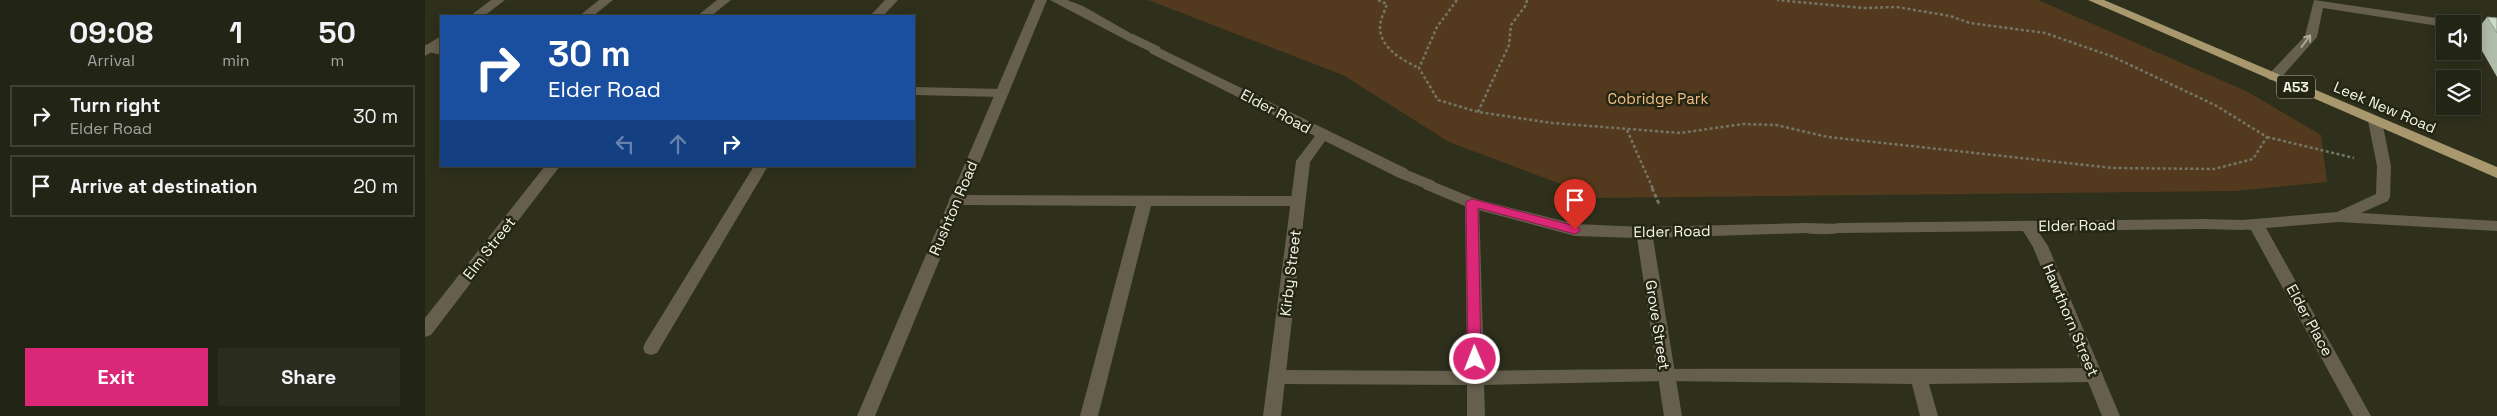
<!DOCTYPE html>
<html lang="en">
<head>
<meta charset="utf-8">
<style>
	:root { --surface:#222415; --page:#2a2c1e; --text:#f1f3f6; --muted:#a2a4a0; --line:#3f4134; --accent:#db2777 }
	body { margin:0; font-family:"Space Grotesk",sans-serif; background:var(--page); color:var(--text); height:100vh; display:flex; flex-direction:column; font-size:19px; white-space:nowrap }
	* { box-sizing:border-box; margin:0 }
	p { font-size:16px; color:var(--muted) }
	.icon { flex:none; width:28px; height:28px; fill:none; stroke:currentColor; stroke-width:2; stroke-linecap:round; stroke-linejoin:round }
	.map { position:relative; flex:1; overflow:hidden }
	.drawer { display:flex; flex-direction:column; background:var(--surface); width:425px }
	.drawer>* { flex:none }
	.top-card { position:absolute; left:15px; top:15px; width:475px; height:152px; border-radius:0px; box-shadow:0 2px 12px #0003,0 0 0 1px var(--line); background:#1a4fa0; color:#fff; overflow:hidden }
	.controls { position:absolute; left:2011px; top:15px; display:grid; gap:10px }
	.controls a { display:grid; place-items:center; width:45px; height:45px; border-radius:0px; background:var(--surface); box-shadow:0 2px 12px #0003,0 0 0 1px var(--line); font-size:25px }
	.pin { position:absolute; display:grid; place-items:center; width:42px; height:42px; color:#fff; margin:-51px -21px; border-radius:50% 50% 50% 0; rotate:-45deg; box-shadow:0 0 5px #0007 }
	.pin .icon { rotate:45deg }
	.me { position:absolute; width:55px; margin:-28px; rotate:359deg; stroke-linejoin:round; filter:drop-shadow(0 0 4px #0008) }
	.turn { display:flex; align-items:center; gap:18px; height:105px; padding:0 25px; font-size:22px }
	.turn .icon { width:65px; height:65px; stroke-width:2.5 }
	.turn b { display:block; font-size:35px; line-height:42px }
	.lanes { display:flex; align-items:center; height:48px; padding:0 25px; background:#0003; justify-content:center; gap:25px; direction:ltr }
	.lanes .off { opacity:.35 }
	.eta { display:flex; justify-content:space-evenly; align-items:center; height:85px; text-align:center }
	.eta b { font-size:30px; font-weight:600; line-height:35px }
	.cta { display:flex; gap:10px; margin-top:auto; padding:10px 25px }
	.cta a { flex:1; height:58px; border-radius:0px; background:var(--accent); color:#fff; font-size:20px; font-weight:600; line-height:58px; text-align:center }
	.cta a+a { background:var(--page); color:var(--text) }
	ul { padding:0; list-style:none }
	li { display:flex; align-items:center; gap:15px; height:62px; margin:0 10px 8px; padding:0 15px; border:2px solid var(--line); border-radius:0px }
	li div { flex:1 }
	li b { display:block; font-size:19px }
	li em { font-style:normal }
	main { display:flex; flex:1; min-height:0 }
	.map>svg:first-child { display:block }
	.green { fill:#53391d }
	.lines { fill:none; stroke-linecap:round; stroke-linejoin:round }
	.path-far1 { stroke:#747665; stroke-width:2.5; stroke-dasharray:3 2.5; stroke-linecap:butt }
	.path { stroke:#747665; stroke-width:3; stroke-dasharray:4 2.5; stroke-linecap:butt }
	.service { fill:#665f4d; fill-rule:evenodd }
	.pedestrian { fill:#665f4d; fill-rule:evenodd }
	.minor { fill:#665f4d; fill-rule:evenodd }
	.trunk { fill:#a9986e; fill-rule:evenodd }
	.wall { fill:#b1bdab }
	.building { fill:#cedcc7; stroke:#909a8b }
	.oneway { stroke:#adaa9b }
	.route { fill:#db2777; stroke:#8e194d }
	.labels { text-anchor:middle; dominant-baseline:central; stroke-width:5; stroke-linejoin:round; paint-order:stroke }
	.shield { fill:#242613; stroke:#b6b7a9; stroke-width:1 }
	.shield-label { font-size:14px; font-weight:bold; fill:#f4f5e9 }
	.park-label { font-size:15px; fill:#f3bd84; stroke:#242613 }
	.street-label { font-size:15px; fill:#f4f5e9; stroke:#242613 }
</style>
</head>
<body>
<main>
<section class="drawer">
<div class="eta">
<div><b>09:08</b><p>Arrival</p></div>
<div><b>1</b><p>min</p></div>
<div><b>50</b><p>m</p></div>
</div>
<ul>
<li><svg class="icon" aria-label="right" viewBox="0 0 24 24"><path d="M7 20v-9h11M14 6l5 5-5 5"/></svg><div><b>Turn right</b><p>Elder Road</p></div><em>30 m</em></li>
<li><svg class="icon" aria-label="arrive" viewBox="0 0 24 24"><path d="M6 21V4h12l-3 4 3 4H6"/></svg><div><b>Arrive at destination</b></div><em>20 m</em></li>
</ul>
<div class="cta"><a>Exit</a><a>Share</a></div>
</section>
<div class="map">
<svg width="2072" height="416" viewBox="0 0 2072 416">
	<rect width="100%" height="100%" fill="#2e301c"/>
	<path class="green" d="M723 0H1613L1823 92 1896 135 1902 182 1811 191 1173 198 1024 142 918 75Z"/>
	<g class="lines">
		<g class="path-far1">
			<path d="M953 0 962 4C960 11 955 19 955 27 955 48 977 60 994 68"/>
			<path d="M1032 0 1012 27 994 68 1013 100 1053 112 1127 123 1255 133 1318 124 1351 125 1403 137 1688 168 1789 169 1828 159 1842 137 1790 105 1686 56 1620 33 1545 23 1525 16 1472 7 1438 8 1352 0"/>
			<path d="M1053 112 1084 45 1086 25 1101 5 1102 0"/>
			<path d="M1202 130 1228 189"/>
			<path d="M1842 137 1929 158"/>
		</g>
		<path class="path" d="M1227 188 1235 206"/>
		<g class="service">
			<path d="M174 0H188L168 16H154Z"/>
			<path d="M460 0H473L458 16H445Z"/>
			<path d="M1889 0 2025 20 2031 24H2020V27L1898 8 1892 37 1854 80H1844L1842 77 1844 74 1880 36Z"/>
			<path d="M2048 24 2072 28V36L2048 32Z"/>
			<path d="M4 44 16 47V55L0 51V45Z"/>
			<path d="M489 87 577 89 584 93 577 97 489 95Z"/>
			<path d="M329 166H343L232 353 226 355 220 353 218 348 220 343Z"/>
			<path d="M531 195 873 196 878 197 880 201 878 205 873 206H726L673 416H655L711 206 531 205 526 204 524 200 526 196Z"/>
			<path d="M1047 198 1052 199 1054 203 1059 371C1262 367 1466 370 1669 368L1675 370 1678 375 1675 380 1669 382 1504 384 1513 416H1495L1487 384 1241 381 1059 385 1060 416H1042V385L852 384 846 382 843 377 846 372 852 370 1042 371 1040 203 1042 199Z"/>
		</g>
		<g class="pedestrian">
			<path d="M708 34 735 47 736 50 730 54 703 41 702 38 703 35Z"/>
			<path d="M977 168 1009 181 1011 185 1004 190 972 177 970 173 972 169Z"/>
			<path d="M1778 219 1817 220 1822 221 1825 225 1822 229 1817 230 1778 229 1773 228 1770 224 1773 220Z"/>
			<path d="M1381 223 1419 224 1422 228 1419 232C1407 235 1388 235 1376 232L1373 228 1376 224Z"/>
		</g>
		<g class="minor">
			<path d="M66 0H80L59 16H45Z"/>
			<path d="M292 0H306L286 16H272Z"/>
			<path d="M610 0H622L450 416H432Z"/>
			<path d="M625 0H642L658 6 714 38 713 41H703Z"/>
			<path d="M16 36V46L0 56V46Z"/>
			<path d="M730 46 982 169 984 173 982 177H972L900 141 885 162 856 416H838L871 161 890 136 725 53 724 50Z"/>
			<path d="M1950 116 1957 121 1966 166 1965 197 1963 201 1936 213 2072 221V231L1914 222 1841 228 1946 416H1928L1826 230 1812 229 1809 225 1812 221 1817 220 1912 212 1951 194 1952 166 1943 121Z"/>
			<path d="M120 166H135L6 335 0 337V318Z"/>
			<path d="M1004 180 1051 199 1150 224 1219 227 1381 223 1386 224 1389 228 1386 232 1381 233 1228 238 1257 416H1239L1212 238 1150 236 1042 207 999 189 997 185Z"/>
			<path d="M1778 219 1783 220 1786 224 1783 228 1778 229 1613 231 1623 246 1695 416H1677L1608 247 1598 231 1414 233 1409 232 1406 228 1409 224 1414 223Z"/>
		</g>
		<path class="trunk" d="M1663 0H1679L2072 167V178Z"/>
	</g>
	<path class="wall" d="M2062 17 2072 18V77L2048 35Z"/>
	<path class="building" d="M2062 17 2072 18V33Z"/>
	<defs><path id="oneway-shaft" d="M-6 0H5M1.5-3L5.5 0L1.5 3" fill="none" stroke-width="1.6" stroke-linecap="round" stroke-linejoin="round" transform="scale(1.25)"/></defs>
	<use class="oneway" href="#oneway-shaft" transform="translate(1881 41) rotate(-53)"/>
	<path class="route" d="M1047 199 1150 226 1156 230 1150 234 1053 208 1056 359 1050 364 1043 359 1041 202Z"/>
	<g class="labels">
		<rect class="shield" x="1852" y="75.5" width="38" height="23" rx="4"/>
		<g class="shield-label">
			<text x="1871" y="87">A53</text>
		</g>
		<g class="park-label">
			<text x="1233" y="98">Cobridge Park</text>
		</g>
		<g class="street-label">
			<text transform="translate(1960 107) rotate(23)">Leek New Road</text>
			<text transform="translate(851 111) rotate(28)">Elder Road</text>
			<text transform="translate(528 208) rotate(-67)">Rushton Road</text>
			<text transform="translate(1652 225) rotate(-1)">Elder Road</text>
			<text transform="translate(1247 231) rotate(-1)">Elder Road</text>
			<text transform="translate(64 248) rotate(-52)">Elm Street</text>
			<text transform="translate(865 273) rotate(-83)">Kirby Street</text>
			<text transform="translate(1646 320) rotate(67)">Hawthorn Street</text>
			<text transform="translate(1885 320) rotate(61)">Elder Place</text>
			<text transform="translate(1233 325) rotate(81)">Grove Street</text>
		</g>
	</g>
</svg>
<div class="controls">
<a><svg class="icon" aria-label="sound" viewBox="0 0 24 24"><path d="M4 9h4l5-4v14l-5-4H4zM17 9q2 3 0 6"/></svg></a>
<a><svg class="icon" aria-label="layers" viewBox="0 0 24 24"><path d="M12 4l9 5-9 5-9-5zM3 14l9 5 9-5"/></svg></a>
</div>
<div class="pin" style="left:1150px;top:230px;background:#d93025"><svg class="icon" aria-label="arrive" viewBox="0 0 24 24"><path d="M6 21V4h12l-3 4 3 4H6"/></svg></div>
<svg class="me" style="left:1050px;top:359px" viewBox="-20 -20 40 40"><circle r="17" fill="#db2777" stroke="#fff" stroke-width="3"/><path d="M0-11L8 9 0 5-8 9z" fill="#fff"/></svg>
<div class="top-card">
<div class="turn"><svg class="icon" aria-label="right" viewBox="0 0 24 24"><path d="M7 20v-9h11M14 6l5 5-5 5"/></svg><div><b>30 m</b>Elder Road</div></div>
<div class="lanes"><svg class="icon off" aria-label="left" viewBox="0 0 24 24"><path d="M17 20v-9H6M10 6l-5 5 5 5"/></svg><svg class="icon off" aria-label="ahead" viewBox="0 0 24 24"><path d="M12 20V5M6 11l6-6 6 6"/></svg><svg class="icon" aria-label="right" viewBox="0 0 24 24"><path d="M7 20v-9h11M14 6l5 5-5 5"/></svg></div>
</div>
</div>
</main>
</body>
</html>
